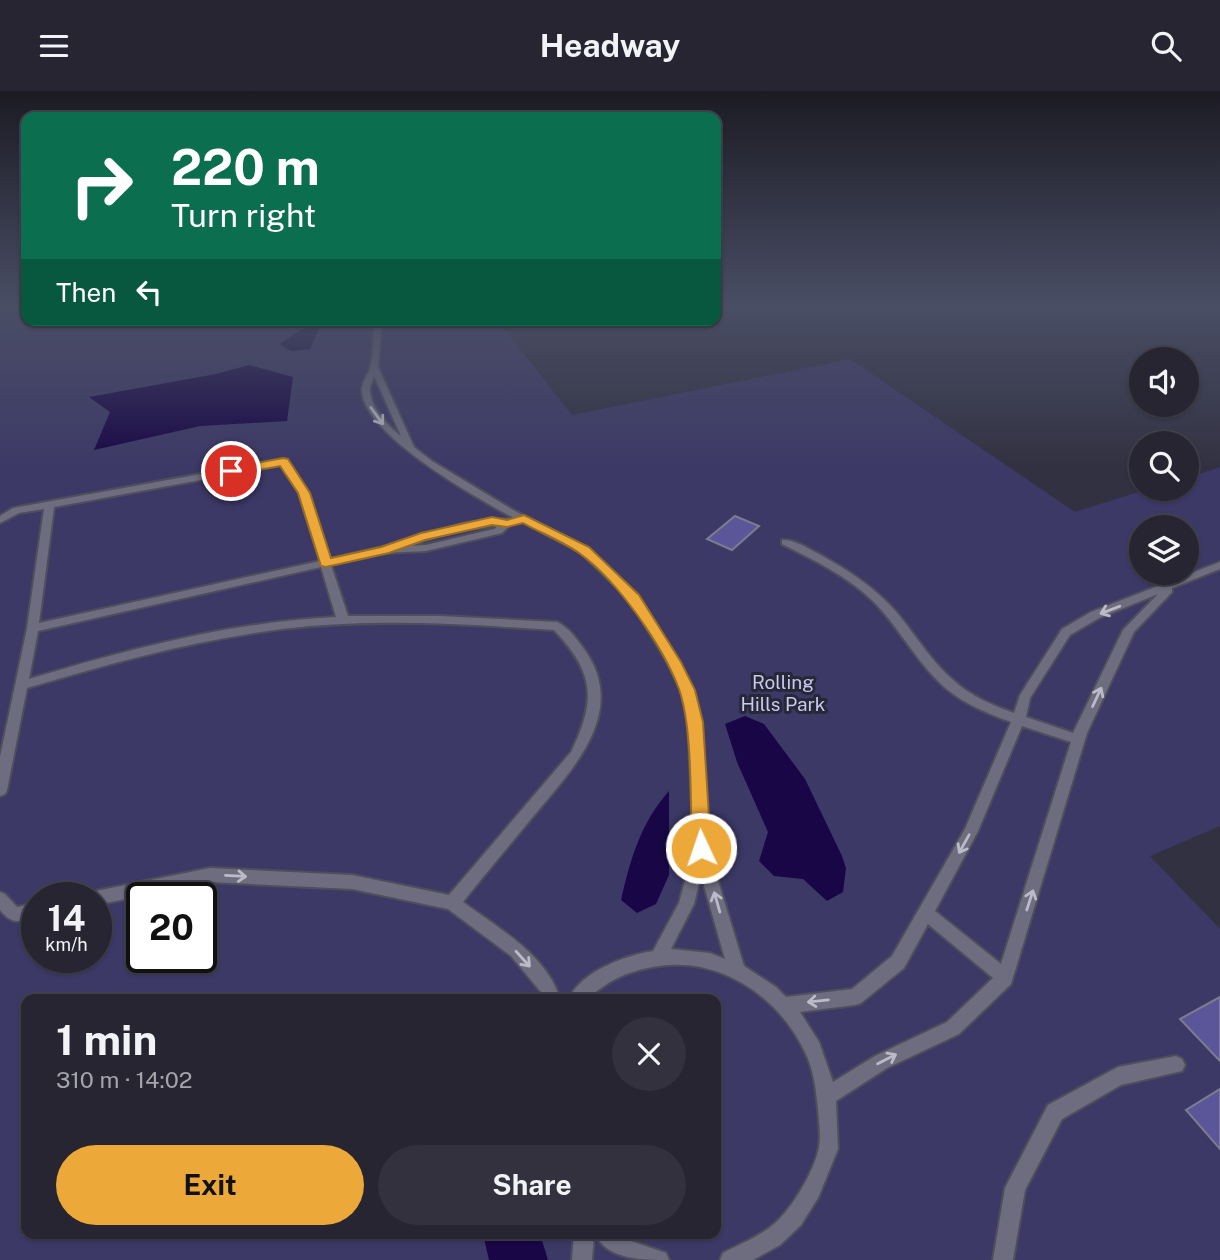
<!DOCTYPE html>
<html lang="en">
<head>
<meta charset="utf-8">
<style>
	:root { --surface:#262531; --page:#32313d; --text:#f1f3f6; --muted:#a4a5ab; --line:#42424d; --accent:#eca93a }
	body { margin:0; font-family:"Public Sans",sans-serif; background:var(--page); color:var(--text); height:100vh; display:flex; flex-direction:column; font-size:26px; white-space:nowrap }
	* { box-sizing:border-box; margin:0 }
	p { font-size:23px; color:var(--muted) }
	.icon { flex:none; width:38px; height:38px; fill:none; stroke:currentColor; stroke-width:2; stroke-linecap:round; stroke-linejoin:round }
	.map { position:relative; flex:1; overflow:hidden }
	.sheet { position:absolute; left:21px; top:903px; width:700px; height:245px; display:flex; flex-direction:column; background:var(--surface); border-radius:14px; box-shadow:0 2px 5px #0004,0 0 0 2px var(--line) }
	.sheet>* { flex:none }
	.banner { position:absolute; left:21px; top:21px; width:700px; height:214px; border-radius:14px; box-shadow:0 2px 5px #0004,0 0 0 2px var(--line); background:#0b6e4f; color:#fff; overflow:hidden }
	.controls { position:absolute; left:1129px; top:256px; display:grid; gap:14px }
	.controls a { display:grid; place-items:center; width:70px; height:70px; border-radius:50%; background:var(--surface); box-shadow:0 2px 5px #0004,0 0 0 2px var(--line); font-size:35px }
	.speed { position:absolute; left:21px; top:791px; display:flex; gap:14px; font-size:35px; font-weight:700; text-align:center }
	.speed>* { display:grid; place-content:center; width:91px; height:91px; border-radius:50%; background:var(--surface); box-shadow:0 2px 5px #0004,0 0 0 2px var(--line); line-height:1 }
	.speed small { font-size:18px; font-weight:400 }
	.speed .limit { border:4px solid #111; border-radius:10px; background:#fff; color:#111 }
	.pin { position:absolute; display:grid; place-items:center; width:60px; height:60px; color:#fff; margin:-30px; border:4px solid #fff; border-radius:50%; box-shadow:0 2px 7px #0007 }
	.me { position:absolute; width:77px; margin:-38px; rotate:357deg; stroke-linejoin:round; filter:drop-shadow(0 0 5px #0008) }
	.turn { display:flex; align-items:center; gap:24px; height:147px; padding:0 35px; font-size:32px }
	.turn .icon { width:91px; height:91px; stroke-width:2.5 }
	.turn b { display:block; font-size:49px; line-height:60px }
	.then { display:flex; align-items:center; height:66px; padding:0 35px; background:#0003; gap:14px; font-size:26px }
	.round { display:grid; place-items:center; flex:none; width:74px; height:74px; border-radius:37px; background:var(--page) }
	.head { display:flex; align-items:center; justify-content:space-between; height:119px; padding:0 35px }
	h1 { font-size:42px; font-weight:700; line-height:52px }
	.button { display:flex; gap:14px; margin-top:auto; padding:14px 35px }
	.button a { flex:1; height:80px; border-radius:42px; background:var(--accent); color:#111; font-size:28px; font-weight:700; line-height:80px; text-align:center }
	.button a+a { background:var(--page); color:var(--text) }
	header { display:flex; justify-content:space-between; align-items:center; height:91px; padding:0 35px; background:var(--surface); font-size:32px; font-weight:700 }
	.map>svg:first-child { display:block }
	.green { fill:#3d3967; fill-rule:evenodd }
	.water { fill:#180646 }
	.building { fill:#5b559a; stroke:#7c7c8e; stroke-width:2 }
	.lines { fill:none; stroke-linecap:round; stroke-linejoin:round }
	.service-casing { stroke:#4f4e5b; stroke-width:4 }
	.service { fill:#6e6d7f; fill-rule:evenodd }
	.oneway { stroke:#bbbac7 }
	.route { fill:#eca93a; stroke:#996e26; stroke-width:2 }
	.labels { text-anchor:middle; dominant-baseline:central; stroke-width:6; stroke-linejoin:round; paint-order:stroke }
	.park-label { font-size:19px; fill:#c8c8f0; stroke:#282736 }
</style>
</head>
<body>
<header><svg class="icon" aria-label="menu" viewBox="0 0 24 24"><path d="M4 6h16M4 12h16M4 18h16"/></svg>Headway<svg class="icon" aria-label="search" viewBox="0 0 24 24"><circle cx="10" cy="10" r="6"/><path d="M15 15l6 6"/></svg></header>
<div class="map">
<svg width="1220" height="1169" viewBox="0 0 1220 1169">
	<rect width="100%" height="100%" fill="#323141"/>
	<path class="green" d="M0 214H26V229H497L572 324 850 268 1075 421 1151 397H1186L1187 387 1220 376V735L1150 765 1220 838V1169H0ZM1141 436H1186V481H1141ZM37 807H96V866H37ZM142 807H201V866H142ZM26 908H716V1143H26Z"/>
	<g class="water">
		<path d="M309 229H344L319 238 310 258 291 260 279 253 307 235Z"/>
		<path d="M249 274 293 286 287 330 200 335 94 359 110 321 89 306 216 283Z"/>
		<path d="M745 625 764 633 805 688 842 765 846 777 843 801 827 810 803 788 774 785 759 770 768 741 737 671 725 633Z"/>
		<path d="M669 700V784L656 813 637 822 621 809C630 769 641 731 669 700Z"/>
		<path d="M483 1143H540L548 1169H489Z"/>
	</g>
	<g class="building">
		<path d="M735 425 759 435 732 459 707 448Z"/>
		<path d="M1220 906V970L1180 928Z"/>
		<path d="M1220 998V1058L1186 1019Z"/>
	</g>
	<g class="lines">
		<g class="service-casing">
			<g id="service">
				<path d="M374 229H382L378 276 414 356 432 370 513 419 588 457 638 504 679 571 693 599 700 631 708 757 744 875 776 896 786 906 852 898 892 865 965 738 1011 631C984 621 957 610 937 589 913 565 897 534 873 510 847 485 814 469 782 453V449C794 448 807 457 817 462 847 478 876 497 898 523 916 545 931 570 953 589 970 605 992 614 1014 622L1020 604 1062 538 1091 521 1220 471V478L1172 497V501L1134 541 1087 642 1011 893 959 943 887 977 836 1010 838 1058 818 1107 801 1134 780 1154 753 1169H720L723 1162C740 1153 759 1146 774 1133 792 1118 815 1079 819 1056 821 1044 819 1030 818 1018 816 999 814 979 805 961 779 906 721 866 659 875 631 879 609 888 588 908H569C580 881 626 864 653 860L679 812 694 757 688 631 681 599 667 571 630 509 580 461 522 431 511 433 502 442 426 460 385 462 331 474 348 525H440L557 531C569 536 579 551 586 561 629 624 568 683 531 728 508 756 485 783 463 811 498 837 547 864 560 908H544L541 901 511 865 448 818 352 798 210 791 96 814V807H88L91 802 96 800 210 777 352 784 449 804 571 661C597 608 594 581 554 539 463 533 372 527 282 538 195 549 111 572 27 597L7 699 5 703 0 705V666L27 537 44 418 19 422 0 432V425L13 417 283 368 286 369 309 402 330 468 382 456 465 432 514 427C478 408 360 342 362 298 362 291 368 284 370 277 374 263 373 245 374 229ZM374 285 401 345C388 335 369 315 370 297 371 293 373 289 374 285ZM281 374 299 402 320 470 39 532 54 416ZM499 434 494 438 426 454 407 455 453 440ZM321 476 336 526C231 531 129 558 29 588L38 540ZM1158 503 1123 539 1073 642 1026 626 1030 607 1070 544 1099 527ZM1022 635 1071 651 1001 873 935 820 978 740ZM701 784 725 868 710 862 671 858 694 813ZM928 833 993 887 947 931 875 965 833 991 819 951 800 921 855 914 861 912 904 877Z"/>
				<path d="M0 801 5 803 17 816 37 812V826C18 830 14 835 0 819Z"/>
				<path d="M1176 965 1182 968 1185 974 1182 980 1121 994 1062 1028 1025 1099 1013 1169H993L1005 1097 1048 1014 1118 976Z"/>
				<path d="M574 1143H594L592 1169H572Z"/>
				<path d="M595 1143H622L631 1150 666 1162 669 1169C643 1169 607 1169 595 1143Z"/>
			</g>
		</g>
		<use href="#service" class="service"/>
	</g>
	<defs><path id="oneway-shaft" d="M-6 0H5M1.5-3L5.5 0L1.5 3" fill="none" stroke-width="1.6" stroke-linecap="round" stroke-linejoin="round" transform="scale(1.75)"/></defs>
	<g class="oneway">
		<use href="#oneway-shaft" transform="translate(377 325) rotate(54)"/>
		<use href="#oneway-shaft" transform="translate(1110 519) rotate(159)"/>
		<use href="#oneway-shaft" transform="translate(1097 606) rotate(-65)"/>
		<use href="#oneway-shaft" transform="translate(964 753) rotate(119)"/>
		<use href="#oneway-shaft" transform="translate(236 785) rotate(3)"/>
		<use href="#oneway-shaft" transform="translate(1030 809) rotate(-72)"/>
		<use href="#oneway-shaft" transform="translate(717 811) rotate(-106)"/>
		<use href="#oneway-shaft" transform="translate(523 868) rotate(48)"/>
		<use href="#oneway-shaft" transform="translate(818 910) rotate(174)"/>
		<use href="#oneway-shaft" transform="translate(887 968) rotate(-27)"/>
	</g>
	<linearGradient id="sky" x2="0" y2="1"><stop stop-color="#1c1b24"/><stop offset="0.57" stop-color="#494e65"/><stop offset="1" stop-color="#494e65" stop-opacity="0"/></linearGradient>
	<rect width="1220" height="378" fill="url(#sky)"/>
	<path class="route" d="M283 367 288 368 310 402 331 467 381 456 421 442 492 426 507 429 524 424 589 456 639 504 681 571 695 599 703 631 711 757 708 763 701 765 695 763 692 757C690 713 693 638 679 598 663 555 617 489 579 462 562 450 541 442 523 432L507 436 492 434 425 449 389 462 326 476 321 475 298 402 280 375 231 384 225 380 231 377Z"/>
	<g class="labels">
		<g class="park-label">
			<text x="783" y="591">Rolling<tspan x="783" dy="22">Hills Park</tspan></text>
		</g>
	</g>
</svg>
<div class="controls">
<a><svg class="icon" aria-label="sound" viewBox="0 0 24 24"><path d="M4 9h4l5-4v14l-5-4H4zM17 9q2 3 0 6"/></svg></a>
<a><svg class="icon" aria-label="search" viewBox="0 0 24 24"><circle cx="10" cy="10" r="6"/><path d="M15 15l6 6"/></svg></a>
<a><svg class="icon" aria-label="layers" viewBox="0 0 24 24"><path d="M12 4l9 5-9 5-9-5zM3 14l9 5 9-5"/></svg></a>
</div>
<div class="speed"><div>14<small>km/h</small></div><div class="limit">20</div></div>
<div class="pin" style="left:231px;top:380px;background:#d93025"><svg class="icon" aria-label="arrive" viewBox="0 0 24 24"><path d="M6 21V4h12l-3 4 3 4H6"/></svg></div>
<svg class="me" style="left:701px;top:757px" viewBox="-20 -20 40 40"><circle r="17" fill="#eca93a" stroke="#fff" stroke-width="3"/><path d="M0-11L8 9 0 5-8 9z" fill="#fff"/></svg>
<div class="banner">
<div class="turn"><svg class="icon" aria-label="right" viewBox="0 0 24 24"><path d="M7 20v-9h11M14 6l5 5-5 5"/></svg><div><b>220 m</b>Turn right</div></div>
<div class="then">Then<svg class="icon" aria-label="left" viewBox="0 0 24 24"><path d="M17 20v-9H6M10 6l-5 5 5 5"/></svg></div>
</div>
<section class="sheet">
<div class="head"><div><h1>1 min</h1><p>310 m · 14:02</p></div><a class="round"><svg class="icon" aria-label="close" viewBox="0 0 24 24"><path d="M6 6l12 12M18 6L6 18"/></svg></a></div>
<div class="button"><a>Exit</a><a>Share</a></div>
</section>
</div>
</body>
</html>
